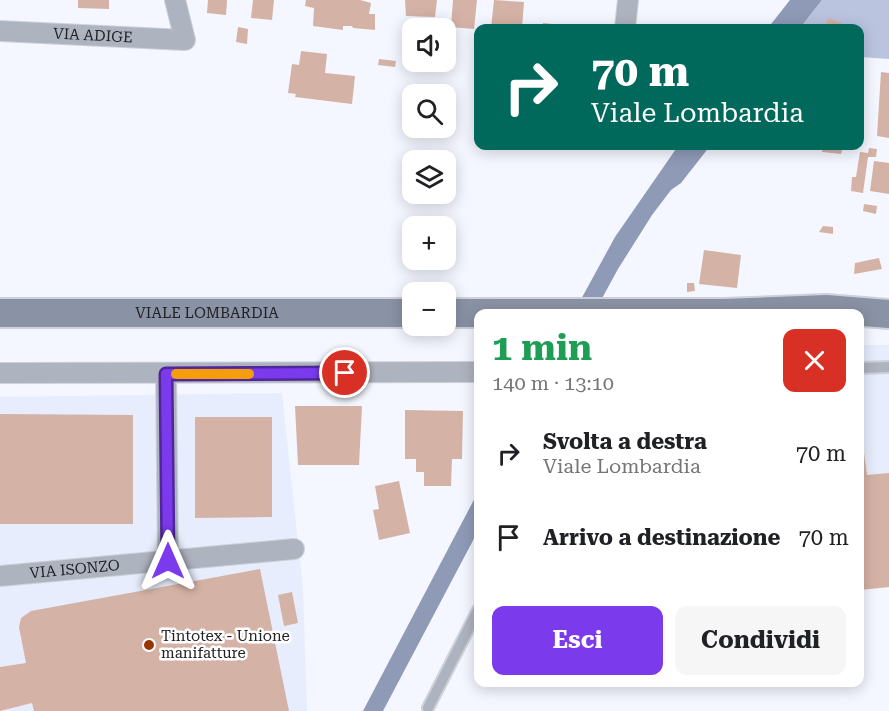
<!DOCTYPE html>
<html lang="it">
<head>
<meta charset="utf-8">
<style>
	:root { --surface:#fff; --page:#f6f6f6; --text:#202124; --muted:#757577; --accent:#7c3aed }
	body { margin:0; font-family:"Roboto Serif",serif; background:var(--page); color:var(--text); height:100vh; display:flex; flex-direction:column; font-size:22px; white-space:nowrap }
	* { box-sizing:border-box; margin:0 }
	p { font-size:20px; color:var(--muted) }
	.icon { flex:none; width:33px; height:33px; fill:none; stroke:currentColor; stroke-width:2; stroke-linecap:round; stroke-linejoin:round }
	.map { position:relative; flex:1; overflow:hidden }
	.details { position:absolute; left:474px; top:309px; width:390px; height:378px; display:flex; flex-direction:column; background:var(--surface); border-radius:12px; box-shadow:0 3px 15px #0003 }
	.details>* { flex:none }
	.top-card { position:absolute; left:474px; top:24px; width:390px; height:126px; border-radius:12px; box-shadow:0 3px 15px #0003; background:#00695c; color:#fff; overflow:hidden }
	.fabs { position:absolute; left:402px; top:18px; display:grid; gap:12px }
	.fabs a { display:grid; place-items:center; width:54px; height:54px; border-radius:12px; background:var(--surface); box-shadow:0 3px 15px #0003; font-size:30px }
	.pin { position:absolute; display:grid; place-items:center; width:51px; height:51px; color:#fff; margin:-26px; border:3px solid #fff; border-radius:50%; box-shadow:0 2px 6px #0007 }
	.me { position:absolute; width:66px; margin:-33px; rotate:0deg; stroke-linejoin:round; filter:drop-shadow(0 0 4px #0008) }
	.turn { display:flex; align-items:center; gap:21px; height:126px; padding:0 18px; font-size:27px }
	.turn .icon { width:78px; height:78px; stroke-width:2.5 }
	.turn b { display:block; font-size:42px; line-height:51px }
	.round { display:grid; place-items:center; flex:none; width:63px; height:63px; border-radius:12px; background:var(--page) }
	.headline { display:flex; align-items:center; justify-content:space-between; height:102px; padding:0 18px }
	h1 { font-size:36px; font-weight:700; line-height:45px; color:#1e9e55 }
	.button { display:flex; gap:12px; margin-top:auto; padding:12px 18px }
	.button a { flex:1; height:69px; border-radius:12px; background:var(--accent); color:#fff; font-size:24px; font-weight:700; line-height:69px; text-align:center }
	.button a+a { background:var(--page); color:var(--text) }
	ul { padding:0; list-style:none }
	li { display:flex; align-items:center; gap:18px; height:84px; padding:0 18px }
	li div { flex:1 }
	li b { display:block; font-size:22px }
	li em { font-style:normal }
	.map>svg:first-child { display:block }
	.built { fill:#e7edfc }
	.green { fill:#bac4df }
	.water { fill:#8f9ab7 }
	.building { fill:#d5b2a6 }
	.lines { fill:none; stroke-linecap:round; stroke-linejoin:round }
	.service-casing { stroke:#ced1d8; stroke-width:14 }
	.minor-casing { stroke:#ced1d8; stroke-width:22 }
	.secondary-casing { stroke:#ced1d8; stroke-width:32 }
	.service { stroke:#aeb3c0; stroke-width:10 }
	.minor { stroke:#aeb3c0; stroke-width:20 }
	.secondary { stroke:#8a92a5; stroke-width:28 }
	.route-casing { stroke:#51269a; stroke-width:15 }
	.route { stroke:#7c3aed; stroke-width:10 }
	.slow { stroke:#f59e0b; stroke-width:10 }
	.poi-dot { fill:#993408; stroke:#fff; stroke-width:2 }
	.labels { text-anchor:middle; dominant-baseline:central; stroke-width:5; stroke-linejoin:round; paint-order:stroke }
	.street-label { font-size:15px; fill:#212225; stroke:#fff }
	.poi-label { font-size:15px; fill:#212225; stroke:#fff; text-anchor:start }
</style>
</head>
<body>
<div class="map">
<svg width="889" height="711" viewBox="0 0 889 711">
	<rect width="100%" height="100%" fill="#f4f7ff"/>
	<g class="built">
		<path d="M860 345H889V587L860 590Z"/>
		<path d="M282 393 303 589 307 711H0V397Z"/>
	</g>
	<path class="green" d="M822 0H889V59L860 57V28H800Z"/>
	<g class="water">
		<path d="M790 0H822L800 28H768Z"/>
		<path d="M678 146H710L681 183 671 190 652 215 618 269 594 313 573 314 615 237Z"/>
		<path d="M478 492V531L383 711H363Z"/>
	</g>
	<g class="building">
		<path d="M78 0H109V9L78 8Z"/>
		<path d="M208 0H227L226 15 207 13Z"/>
		<path d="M253 0H274L272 20 251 18Z"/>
		<path d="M306 0H360L371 3 369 14H375V30L353 28 352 26H343V30L313 26 314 8 305 6Z"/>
		<path d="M405 0H437L435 17 406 16Z"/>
		<path d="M453 0H477L474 29 451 27Z"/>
		<path d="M494 0 524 2 522 28H491Z"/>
		<path d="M828 18 842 23 840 28H825Z"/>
		<path d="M543 23 572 26V28H542Z"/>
		<path d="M238 27 248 29 247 44 236 42Z"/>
		<path d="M301 51 327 54 325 73 355 76 352 104 295 97 296 94 288 93 292 64 299 65Z"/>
		<path d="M379 59 396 61 395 67 378 65Z"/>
		<path d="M881 72 889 73V138L877 136Z"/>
		<path d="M823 146H843L841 154 822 152Z"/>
		<path d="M869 148 877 149 876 157H868L863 193 851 191 852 177H856L860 152 868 153Z"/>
		<path d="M874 161 889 163V194L870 191Z"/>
		<path d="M864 204 877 206 876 214 863 211Z"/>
		<path d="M823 226 833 227V234L819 232Z"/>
		<path d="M704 250 741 255 737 288 699 284Z"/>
		<path d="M879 258 882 269 854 274 855 263Z"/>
		<path d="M687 283H694L695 291 687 292Z"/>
		<path d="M295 406H362L359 465H298Z"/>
		<path d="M405 410 463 411 462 459H452L451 486H424V472H416V459H405Z"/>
		<path d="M0 414 133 415V524H0Z"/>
		<path d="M195 417H272V517L195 518Z"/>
		<path d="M860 423 867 475 889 473V587L860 590Z"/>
		<path d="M399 481 410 533 379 540 373 510 379 509 375 486Z"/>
		<path d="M260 569 289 711H34L32 703 0 711V667L26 663 19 627 21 618 31 611Z"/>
		<path d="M292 592 298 623 284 626 278 595Z"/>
	</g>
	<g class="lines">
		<g class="service-casing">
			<g id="service">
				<path d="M860 368 889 367"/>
				<path d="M428 708 478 610"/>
			</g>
		</g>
		<g class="minor-casing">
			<g id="minor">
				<path d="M625 28 628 0"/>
				<path id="s1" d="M0 31 185 40 175 0"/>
				<path d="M0 373 478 372"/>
				<path d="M166 374 168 561"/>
				<path id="s2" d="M0 576 294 549"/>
			</g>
		</g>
		<g class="secondary-casing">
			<g id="secondary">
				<path id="s3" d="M0 313H412"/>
				<path d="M446 313H725L826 309 889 314"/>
			</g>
		</g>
		<use href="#service" class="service"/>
		<use href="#minor" class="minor"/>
		<use href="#secondary" class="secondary"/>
	</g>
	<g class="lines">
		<g class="route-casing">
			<path id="route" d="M168 561 166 374 345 373"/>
		</g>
		<use href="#route" class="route"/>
		<path class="slow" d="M176 374H249"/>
	</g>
	<circle class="poi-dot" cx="149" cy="645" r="6"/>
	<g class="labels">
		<g class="street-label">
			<text stroke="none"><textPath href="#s1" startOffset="93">VIA ADIGE</textPath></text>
			<text stroke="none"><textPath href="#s3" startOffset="207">VIALE LOMBARDIA</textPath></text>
			<text stroke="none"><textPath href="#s2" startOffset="75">VIA ISONZO</textPath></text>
		</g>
		<g class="poi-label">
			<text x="161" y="636">Tintotex - Unione<tspan x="161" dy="17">manifatture</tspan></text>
		</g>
	</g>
</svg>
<div class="fabs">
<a><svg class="icon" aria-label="sound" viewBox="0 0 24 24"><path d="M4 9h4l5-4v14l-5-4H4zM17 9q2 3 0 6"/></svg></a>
<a><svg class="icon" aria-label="search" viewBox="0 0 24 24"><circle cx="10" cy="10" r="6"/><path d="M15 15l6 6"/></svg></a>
<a><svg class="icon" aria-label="layers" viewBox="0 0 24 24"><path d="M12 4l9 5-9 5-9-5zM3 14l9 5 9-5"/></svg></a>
<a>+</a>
<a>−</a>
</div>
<div class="pin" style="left:345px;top:373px;background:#d93025"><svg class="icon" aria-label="arrive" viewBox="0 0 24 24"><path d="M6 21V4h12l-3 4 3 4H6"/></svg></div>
<svg class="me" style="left:168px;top:561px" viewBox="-20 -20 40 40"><path d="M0-17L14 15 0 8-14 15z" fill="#7c3aed" stroke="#fff" stroke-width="4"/></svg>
<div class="top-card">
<div class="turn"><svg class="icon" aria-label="right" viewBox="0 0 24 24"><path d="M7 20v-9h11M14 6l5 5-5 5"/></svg><div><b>70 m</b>Viale Lombardia</div></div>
</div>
<section class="details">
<div class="headline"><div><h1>1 min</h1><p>140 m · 13:10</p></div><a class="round" style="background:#d93025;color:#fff"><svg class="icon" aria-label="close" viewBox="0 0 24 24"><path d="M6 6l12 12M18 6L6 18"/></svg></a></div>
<ul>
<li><svg class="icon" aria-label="right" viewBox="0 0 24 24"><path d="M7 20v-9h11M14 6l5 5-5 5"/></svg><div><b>Svolta a destra</b><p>Viale Lombardia</p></div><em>70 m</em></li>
<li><svg class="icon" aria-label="arrive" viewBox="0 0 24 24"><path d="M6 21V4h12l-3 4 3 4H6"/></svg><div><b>Arrivo a destinazione</b></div><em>70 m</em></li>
</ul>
<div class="button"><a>Esci</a><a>Condividi</a></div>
</section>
</div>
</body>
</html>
